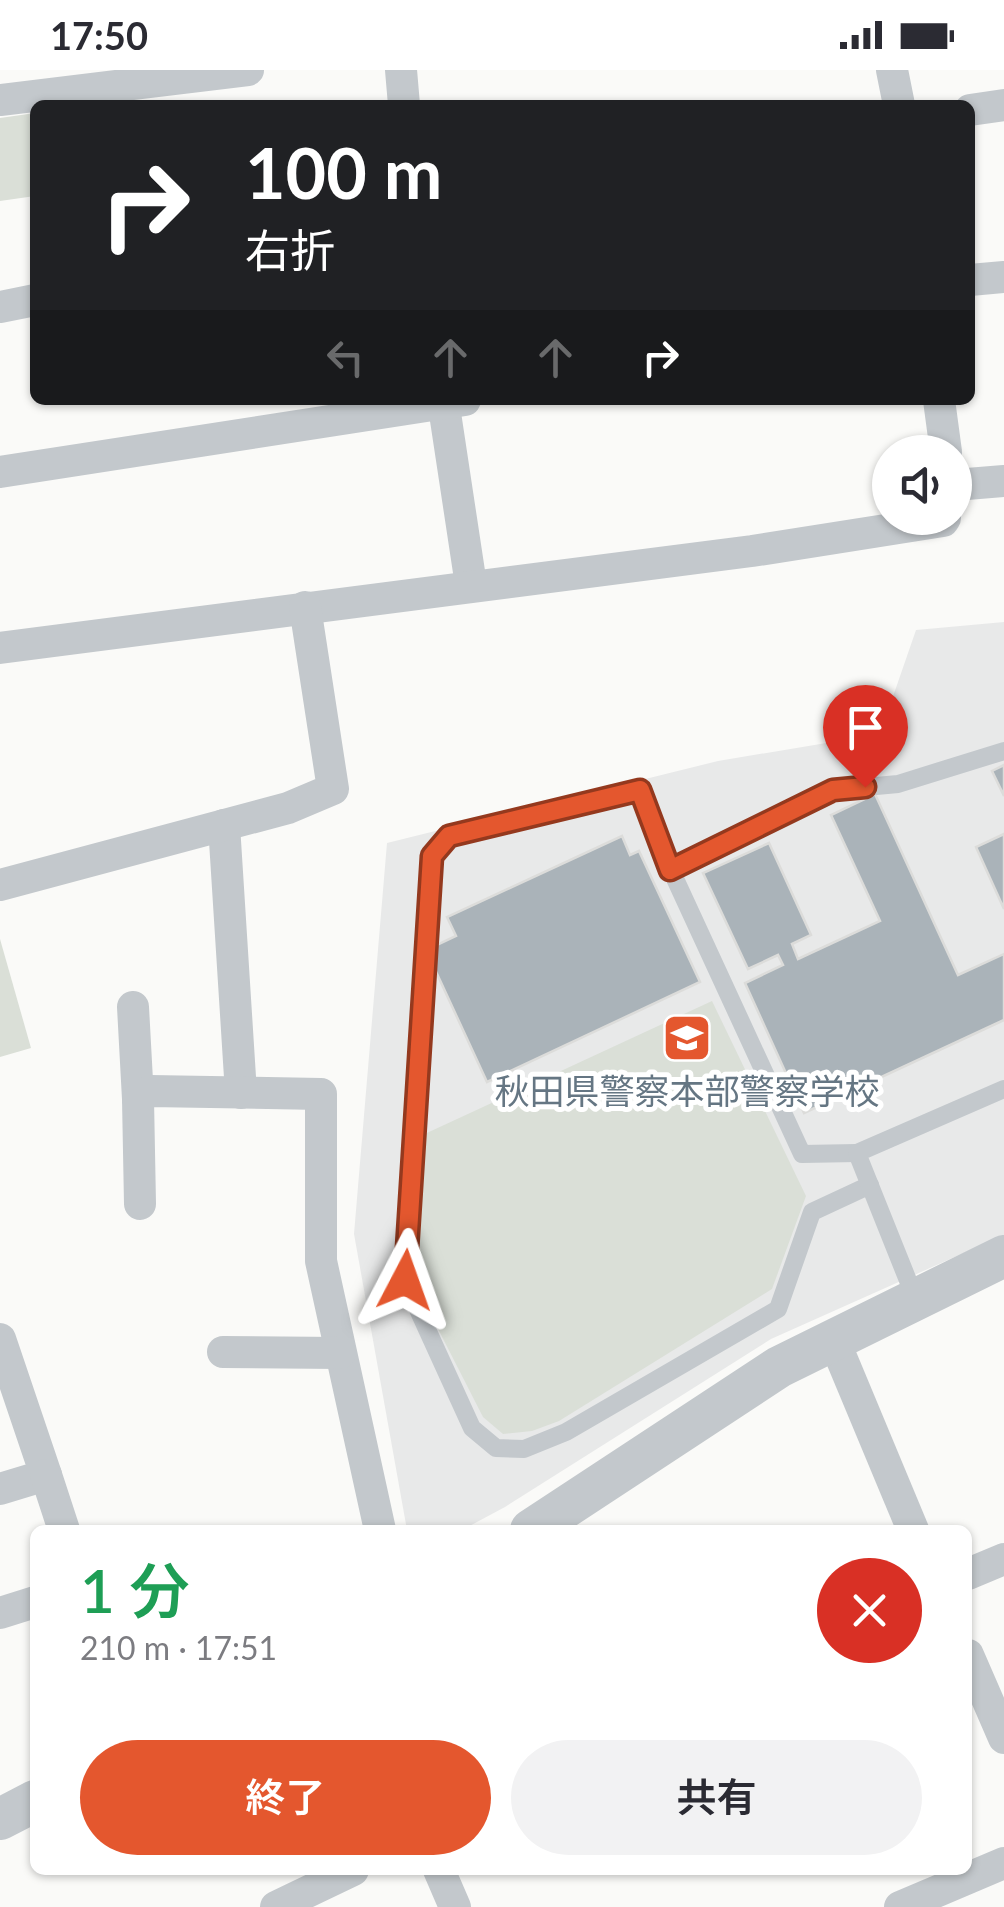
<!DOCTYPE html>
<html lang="ja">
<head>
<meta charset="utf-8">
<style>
	:root { --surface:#fff; --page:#f2f2f3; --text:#2b2b33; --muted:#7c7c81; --accent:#e4572e }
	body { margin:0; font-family:Lato,"Noto Sans JP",sans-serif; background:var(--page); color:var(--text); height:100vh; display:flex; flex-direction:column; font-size:38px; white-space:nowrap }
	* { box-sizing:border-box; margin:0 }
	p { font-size:32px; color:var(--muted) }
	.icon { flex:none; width:55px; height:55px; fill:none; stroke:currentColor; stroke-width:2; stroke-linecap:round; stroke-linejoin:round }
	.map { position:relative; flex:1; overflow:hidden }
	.drawer { position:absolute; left:30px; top:1455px; width:942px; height:350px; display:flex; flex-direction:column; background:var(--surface); border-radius:15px; box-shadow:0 2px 8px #0004 }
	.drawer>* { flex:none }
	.hud { position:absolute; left:30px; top:30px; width:945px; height:305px; border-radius:15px; box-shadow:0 2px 8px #0004; background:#202124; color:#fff; overflow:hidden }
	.fabs { position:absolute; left:872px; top:365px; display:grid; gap:20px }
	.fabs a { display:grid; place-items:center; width:100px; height:100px; border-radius:50%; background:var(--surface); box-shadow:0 2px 8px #0004; font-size:50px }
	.pin { position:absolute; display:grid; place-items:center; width:85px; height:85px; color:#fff; margin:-102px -42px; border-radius:50% 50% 50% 0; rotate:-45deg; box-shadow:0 0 10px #0007 }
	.pin .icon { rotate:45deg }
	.me { position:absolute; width:110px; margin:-55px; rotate:4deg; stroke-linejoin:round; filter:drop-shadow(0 0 8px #0008) }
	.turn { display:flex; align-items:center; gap:35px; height:210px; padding:0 50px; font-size:45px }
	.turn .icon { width:130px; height:130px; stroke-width:2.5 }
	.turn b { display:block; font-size:70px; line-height:85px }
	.lanes { display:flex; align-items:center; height:95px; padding:0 50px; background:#0003; justify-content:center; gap:50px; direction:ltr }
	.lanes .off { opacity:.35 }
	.round { display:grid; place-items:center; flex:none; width:105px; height:105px; border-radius:52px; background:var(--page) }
	.headline { display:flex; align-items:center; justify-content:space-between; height:170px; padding:0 50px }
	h1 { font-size:60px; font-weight:600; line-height:75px; color:#1e9e55 }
	.cta { display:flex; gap:20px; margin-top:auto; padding:20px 50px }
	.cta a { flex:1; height:115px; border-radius:60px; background:var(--accent); color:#fff; font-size:40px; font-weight:600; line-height:115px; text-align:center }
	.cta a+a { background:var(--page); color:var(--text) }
	.status { display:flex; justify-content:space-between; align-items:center; height:70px; padding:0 50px; background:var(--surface); direction:ltr }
	.status svg { height:28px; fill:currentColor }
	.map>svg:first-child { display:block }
	.built { fill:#e8e9e9 }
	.green { fill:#dadfd7 }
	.building { fill:#aab3b9; stroke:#dcdcda; stroke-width:2.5 }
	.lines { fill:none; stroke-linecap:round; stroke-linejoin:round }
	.service { stroke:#c3c8cc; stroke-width:18 }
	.minor { stroke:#c3c8cc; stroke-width:32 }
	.tertiary { stroke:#c3c8cc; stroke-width:42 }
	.route-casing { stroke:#94391e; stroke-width:25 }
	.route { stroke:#e4572e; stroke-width:18 }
	.labels { text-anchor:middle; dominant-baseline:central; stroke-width:10; stroke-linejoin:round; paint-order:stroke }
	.poi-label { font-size:35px; fill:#657683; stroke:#fff }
</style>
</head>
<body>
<div class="status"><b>17:50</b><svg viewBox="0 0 49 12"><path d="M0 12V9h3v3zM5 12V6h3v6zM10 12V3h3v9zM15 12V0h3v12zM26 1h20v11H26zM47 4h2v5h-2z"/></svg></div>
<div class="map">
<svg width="1004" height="1837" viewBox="0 0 1004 1837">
	<rect width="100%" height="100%" fill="#fafaf8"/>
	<path class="built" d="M1004 552V1165L771 1269 505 1437 462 1460H407L354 1164 387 773 718 691 880 664 916 560Z"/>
	<g class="green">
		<path d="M35 43V126L0 131V48Z"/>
		<path d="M0 869 31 978 0 987Z"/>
		<path d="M712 931 806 1126 772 1219 559 1351 532 1361 503 1364 483 1347 411 1206 416 1068Z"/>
	</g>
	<g class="building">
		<path d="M1004 695V726L992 701Z"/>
		<path d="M875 724 958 905 1004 884V950L804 1043 745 913 783 895 778 885 748 899 703 803 769 773 811 865 792 874 798 889 880 851 831 745Z"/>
		<path d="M1004 764V839L976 777Z"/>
		<path d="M622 766 630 785 639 781 700 912 487 1012 426 880 456 866 447 847Z"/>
	</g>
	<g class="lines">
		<g class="service">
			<path d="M671 800 640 720 449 766 432 786 405 1211 472 1358 496 1378 524 1379 566 1362 778 1239 812 1142 870 1115"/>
			<path d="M857 1083 802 1084 671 800 833 720 898 714 1004 681"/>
			<path d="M915 1228 857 1083 1004 1019"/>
		</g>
		<g class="minor">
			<path d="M401 0 404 35"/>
			<path d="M892 0 899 35"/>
			<path d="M0 30 248 0"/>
			<path d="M970 40 1004 35"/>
			<path d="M970 210 1004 207"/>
			<path d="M0 237 35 230"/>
			<path d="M443 330 471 515"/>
			<path d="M939 330 946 382"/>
			<path d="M0 402 465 330"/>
			<path d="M955 415 1004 411"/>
			<path d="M0 578 752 481 943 451 945 448"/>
			<path d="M224 755 241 1023"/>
			<path d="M0 815 288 738 333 719 305 537"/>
			<path d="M133 937 138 1029"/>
			<path d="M140 1134 138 1029 150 1021 321 1024V1191L380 1460"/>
			<path d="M833 1268 913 1460"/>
			<path d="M0 1269 46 1405 0 1419"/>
			<path d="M223 1282 340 1283"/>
			<path d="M46 1405 64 1460"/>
			<path d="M968 1504 1004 1489"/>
			<path d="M0 1543 35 1532"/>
			<path d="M968 1585 1004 1668"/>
			<path d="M439 1800 455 1837"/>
			<path d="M276 1837 353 1800"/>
			<path d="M900 1837 1004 1793"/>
		</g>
		<g class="tertiary">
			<path d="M531 1460 779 1297 1004 1186"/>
			<path d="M0 1749 35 1731"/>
		</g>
	</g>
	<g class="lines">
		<g class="route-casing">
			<path id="route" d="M405 1210 432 786 449 766 640 720 670 800 833 720 865 717"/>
		</g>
		<use href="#route" class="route"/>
	</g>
	<defs>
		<g id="school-square" transform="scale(2.5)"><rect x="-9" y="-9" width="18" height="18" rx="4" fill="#e4572e" stroke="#fff"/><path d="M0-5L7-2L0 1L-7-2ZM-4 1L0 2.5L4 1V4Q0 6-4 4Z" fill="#fff"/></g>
	</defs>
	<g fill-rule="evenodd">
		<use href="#school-square" x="687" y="968"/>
	</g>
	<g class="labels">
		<g class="poi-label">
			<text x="687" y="1020">秋田県警察本部警察学校</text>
		</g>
	</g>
</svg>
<div class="fabs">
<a><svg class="icon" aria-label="sound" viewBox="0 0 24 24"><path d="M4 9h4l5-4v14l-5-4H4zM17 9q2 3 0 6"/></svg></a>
</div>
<div class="pin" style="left:865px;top:717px;background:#d93025"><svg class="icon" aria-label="arrive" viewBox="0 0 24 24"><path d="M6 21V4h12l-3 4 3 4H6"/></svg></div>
<svg class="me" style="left:405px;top:1210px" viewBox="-20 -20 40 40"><path d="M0-17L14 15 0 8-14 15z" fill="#e4572e" stroke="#fff" stroke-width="4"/></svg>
<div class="hud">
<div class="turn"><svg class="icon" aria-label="right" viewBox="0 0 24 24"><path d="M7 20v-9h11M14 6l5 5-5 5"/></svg><div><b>100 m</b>右折</div></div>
<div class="lanes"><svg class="icon off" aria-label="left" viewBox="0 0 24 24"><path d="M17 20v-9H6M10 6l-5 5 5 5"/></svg><svg class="icon off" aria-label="ahead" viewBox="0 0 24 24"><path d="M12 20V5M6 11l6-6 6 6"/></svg><svg class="icon off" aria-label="ahead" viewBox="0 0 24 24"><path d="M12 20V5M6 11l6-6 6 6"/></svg><svg class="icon" aria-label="right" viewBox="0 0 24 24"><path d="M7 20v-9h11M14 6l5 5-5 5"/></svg></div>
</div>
<section class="drawer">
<div class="headline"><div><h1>1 分</h1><p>210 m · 17:51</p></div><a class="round" style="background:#d93025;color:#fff"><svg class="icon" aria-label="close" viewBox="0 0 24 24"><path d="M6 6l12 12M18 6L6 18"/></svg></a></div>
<div class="cta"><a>終了</a><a>共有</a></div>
</section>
</div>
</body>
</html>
